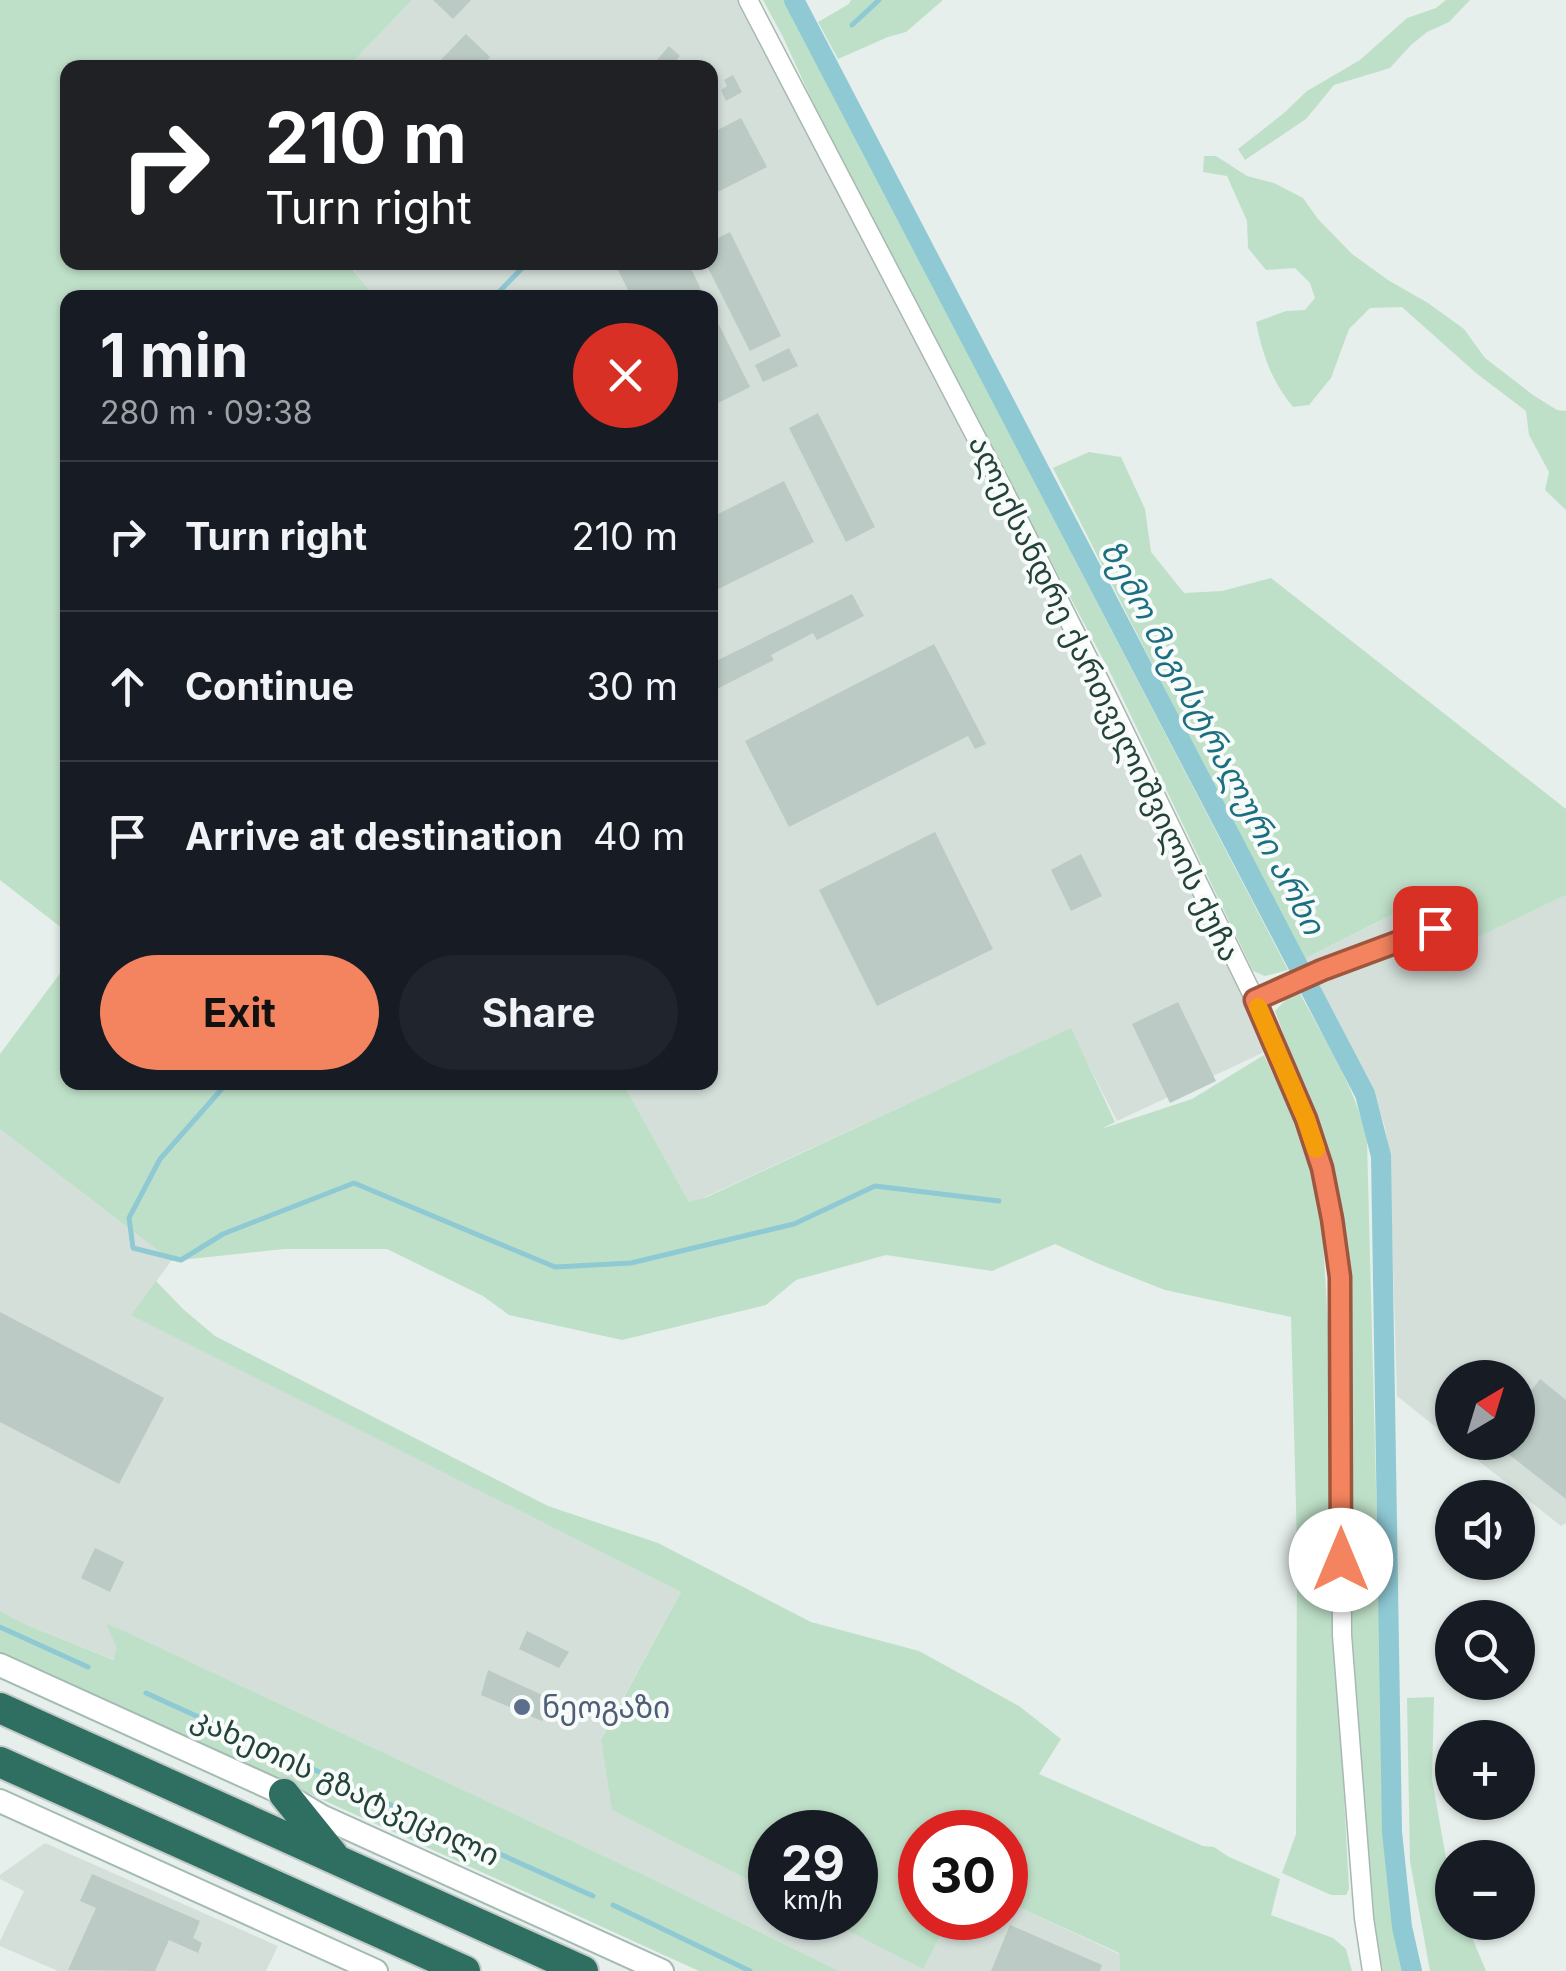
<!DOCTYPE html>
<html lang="en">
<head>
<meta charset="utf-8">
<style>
	:root { --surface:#171b24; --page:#20242c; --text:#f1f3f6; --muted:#9ea1a6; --line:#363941; --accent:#f4845f }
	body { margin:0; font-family:Inter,"Noto Sans Georgian",sans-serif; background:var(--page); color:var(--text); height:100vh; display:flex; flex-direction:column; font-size:38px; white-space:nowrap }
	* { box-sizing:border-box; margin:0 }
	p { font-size:32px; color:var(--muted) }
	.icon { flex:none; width:55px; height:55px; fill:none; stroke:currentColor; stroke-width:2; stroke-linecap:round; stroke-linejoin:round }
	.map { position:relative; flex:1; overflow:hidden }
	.sheet { position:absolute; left:60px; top:290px; width:658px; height:800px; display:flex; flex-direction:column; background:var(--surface); border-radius:20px; box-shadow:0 2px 8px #0004 }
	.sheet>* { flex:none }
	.banner { position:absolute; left:60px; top:60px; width:658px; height:210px; border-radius:20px; box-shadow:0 2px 8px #0004; background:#202124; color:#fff; overflow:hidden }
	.needle { width:65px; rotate:38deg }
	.controls { position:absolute; left:1435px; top:1360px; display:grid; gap:20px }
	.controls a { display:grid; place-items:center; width:100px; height:100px; border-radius:50%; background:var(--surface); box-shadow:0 2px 8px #0004; font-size:50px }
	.speed { position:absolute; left:748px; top:1810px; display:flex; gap:20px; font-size:50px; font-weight:700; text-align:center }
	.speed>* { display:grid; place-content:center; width:130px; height:130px; border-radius:50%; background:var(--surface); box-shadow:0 2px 8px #0004; line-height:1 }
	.speed small { font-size:25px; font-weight:400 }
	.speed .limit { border:15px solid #d22; background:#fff; color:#111 }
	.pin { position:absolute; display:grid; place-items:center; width:85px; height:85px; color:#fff; margin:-42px; border-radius:20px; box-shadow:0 5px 15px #0006 }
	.me { position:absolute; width:110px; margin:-55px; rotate:0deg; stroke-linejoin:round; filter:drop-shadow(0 0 8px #0008) }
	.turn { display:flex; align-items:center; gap:35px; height:210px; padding:0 40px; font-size:45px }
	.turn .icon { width:130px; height:130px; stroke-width:2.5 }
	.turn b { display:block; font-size:70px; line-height:85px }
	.round { display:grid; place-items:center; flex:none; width:105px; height:105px; border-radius:52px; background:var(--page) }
	.summary { display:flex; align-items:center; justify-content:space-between; height:170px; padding:0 40px }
	h1 { font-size:60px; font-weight:700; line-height:75px }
	.button { display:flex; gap:20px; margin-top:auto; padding:20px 40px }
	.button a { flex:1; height:115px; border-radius:60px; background:var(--accent); color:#111; font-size:40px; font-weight:700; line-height:115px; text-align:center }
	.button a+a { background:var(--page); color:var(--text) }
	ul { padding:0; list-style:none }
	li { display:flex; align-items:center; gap:30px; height:150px; padding:0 40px; border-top:2px solid var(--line) }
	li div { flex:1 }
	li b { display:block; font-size:38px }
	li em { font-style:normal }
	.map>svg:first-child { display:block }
	.built { fill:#d4dfda }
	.green { fill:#bfe0c8 }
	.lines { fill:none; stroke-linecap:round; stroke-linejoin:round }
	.stream { stroke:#8ec9d4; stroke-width:5 }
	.canal { stroke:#8ec9d4; stroke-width:20 }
	.building { fill:#bbcac4 }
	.street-casing { stroke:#a8b8b2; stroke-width:21 }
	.secondary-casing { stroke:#a4bbb3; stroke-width:26 }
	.highway-casing { stroke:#c2cac8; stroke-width:34 }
	.street { stroke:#fff; stroke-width:18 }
	.secondary { stroke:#fff; stroke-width:22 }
	.highway { stroke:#2f6f62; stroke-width:30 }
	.route-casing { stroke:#9f563e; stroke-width:25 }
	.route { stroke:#f4845f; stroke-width:18 }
	.slow { stroke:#f59e0b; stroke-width:18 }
	.service-dot { fill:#5c6f8a; stroke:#f7fbf9; stroke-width:4 }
	.labels { text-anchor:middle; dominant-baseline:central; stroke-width:8; stroke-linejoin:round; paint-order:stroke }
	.street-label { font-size:30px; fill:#24423a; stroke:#f7fbf9 }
	.service-label { font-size:30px; fill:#4e5e75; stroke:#f7fbf9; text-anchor:start }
	.water-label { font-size:32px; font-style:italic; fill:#1c6f80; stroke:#f7fbf9 }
</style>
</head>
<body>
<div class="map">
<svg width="1566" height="1971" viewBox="0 0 1566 1971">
	<rect width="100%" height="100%" fill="#e6efeb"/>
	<g class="built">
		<path d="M412 0H748L1275 1047 1117 1121 1070 1029 690 1204 623 1083 710 1082V298L376 297 348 263 710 262V68L348 67Z"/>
		<path d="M1443 890 1457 946 1566 895V1523L1561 1526 1456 1443 1518 1442V1378H1452V1440L1397 1396 1390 1165 1385 1127 1375 1098 1302 960Z"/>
		<path d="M0 1129 171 1261 132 1315 681 1592 601 1738 613 1810 770 1891V1918H823L922 1968 949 1918H1005V1901L1119 1954 1120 1971H839L636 1871 131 1634 116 1646 115 1660 27 1625 0 1611Z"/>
		<path d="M45 1843 278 1946 266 1971H58L0 1946V1941L24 1891 0 1879V1875Z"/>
	</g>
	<g class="green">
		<path d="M0 0H412L348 67 68 68V262L347 263 376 297 68 298 67 932 0 880Z"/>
		<path d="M763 0H784L1288 970 1265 976 1253 971 1112 676 875 229 830 140 783 37Z"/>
		<path d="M851 0H943L906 32 888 37 838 59 818 22 849 4Z"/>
		<path d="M1446 0H1470L1449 22 1427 32 1411 45 1390 68 1334 85 1306 119 1245 160 1238 149 1284 113 1307 91 1360 60 1407 18 1436 8Z"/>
		<path d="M1204 156H1216L1247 176 1274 183 1303 198 1318 219 1352 254 1388 280 1428 303 1464 329 1485 358 1533 395 1557 410 1566 411V510L1545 490 1549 472 1529 435 1526 411 1476 373 1402 307 1370 308 1349 329 1331 378 1309 405 1293 407C1271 380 1263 356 1256 322L1286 311 1305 310 1315 298 1310 283 1295 268 1266 270 1248 248 1247 221 1227 176 1203 172Z"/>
		<path d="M1089 452 1121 457 1145 509 1151 552 1184 593 1222 591 1271 578 1566 809V895L1457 947 1442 890 1302 960 1053 468Z"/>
		<path d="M67 964 68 1082 623 1083 689 1202 707 1197 1071 1028 1115 1122 1101 1129 1192 1099 1264 1055 1308 1149 1323 1241 1328 1324 1336 1647 1349 1889 1346 1895H1331L1282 1873 1296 1834 1297 1545 1291 1317 1165 1290 1099 1264 1055 1244 992 1271 886 1255 796 1280 766 1305 622 1340 509 1315 483 1296 387 1249H284L171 1261 0 1129V1054Z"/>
		<path d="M1297 988C1321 1034 1358 1091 1367 1141L1386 1871 1402 1971H1379L1368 1886 1351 1622 1346 1329 1337 1207 1319 1130 1275 1011Z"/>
		<path d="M156 1281 183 1309 215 1336 548 1506 658 1543 811 1622 919 1651 1019 1706 1061 1739 1039 1774 1203 1846 1214 1847 1229 1857 1280 1879 1271 1915 1333 1938 1346 1949 1352 1971H1120L1119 1953 1005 1901V1832H920V1918H949L923 1969 823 1918H855V1832H770V1891L612 1810 601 1739 681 1592 131 1315Z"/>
		<path d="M0 1611 27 1625 114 1660 116 1646 106 1624 131 1634 636 1871 839 1971H699L0 1653Z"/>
		<path d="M1434 1697 1432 1779 1452 1892V1922L1466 1923 1486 1971H1430L1410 1861 1407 1698Z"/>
	</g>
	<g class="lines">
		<g class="stream">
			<path d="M852 25 879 0"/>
			<path d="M493 298 528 262"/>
			<path d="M228 1082 160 1159 129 1218 133 1248 181 1260 223 1234 354 1183 555 1267 631 1263 794 1224 875 1186 999 1201"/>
			<path d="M0 1627 88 1667"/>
			<path d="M146 1693 350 1786"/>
			<path d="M369 1795 593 1896"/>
			<path d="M613 1905 750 1971"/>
		</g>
		<path class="canal" d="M794 0 1365 1094 1381 1156 1392 1832 1402 1927 1412 1971"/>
	</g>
	<g class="building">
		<path d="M433 0H471L453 19Z"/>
		<path d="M466 34 490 57 480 68H433Z"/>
		<path d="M669 46 680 56 669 68H650Z"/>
		<path d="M733 75 742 92 726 101 721 90 727 86 724 80Z"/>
		<path d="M741 118 767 167 710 196V134Z"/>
		<path d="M730 232 781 336 750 351 705 262H710V242Z"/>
		<path d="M614 262H688L705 298H632Z"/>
		<path d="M710 307 750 387 710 407Z"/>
		<path d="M789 348 798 366 763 382 755 365Z"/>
		<path d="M818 413 875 527 846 542 789 428Z"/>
		<path d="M784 481 814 542 710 593V518Z"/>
		<path d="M852 594 864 616 817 640 813 633 771 655 774 660 715 690 710 681V664Z"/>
		<path d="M934 644 986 744 975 749 968 736 789 827 745 741Z"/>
		<path d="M935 832 993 949 877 1006 819 890Z"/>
		<path d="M1081 854 1102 896 1071 911 1051 870Z"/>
		<path d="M1178 1002 1216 1081 1170 1103 1132 1024Z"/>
		<path d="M0 1312 164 1398 119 1484 0 1422Z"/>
		<path d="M1540 1379 1566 1400V1499L1493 1442H1518V1408Z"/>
		<path d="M95 1548 124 1562 110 1592 81 1578Z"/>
		<path d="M527 1631 569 1652 559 1668 519 1649Z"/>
		<path d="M488 1670 553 1700 542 1721 481 1695Z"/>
		<path d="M92 1874 200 1921 193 1938 202 1943 198 1953 169 1940 155 1971 68 1970 96 1908 80 1901Z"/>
		<path d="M1010 1925 1102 1965 1100 1971H991Z"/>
	</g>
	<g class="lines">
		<g class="street-casing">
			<g id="street">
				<path d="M748 0 1000 483 1109 700 1255 1000 1306 1119 1323 1168 1332 1219 1340 1277 1342 1635 1364 1918 1372 1971"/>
				<path d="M1255 1000 1322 970 1463 917"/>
			</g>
		</g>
		<g class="secondary-casing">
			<g id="secondary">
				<path d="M0 1665 284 1794 321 1816 662 1971"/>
				<path d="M0 1801 376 1971"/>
			</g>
		</g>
		<g class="highway-casing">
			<g id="highway">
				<path d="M0 1708 583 1971"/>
				<path d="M0 1762 465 1971"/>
				<path d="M284 1794 333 1855"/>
			</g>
		</g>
		<use href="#street" class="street"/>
		<use href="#secondary" class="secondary"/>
		<use href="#highway" class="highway"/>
	</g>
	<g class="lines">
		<g class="route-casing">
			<path id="route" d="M1341 1560 1340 1277 1332 1219 1322 1168 1306 1119 1255 1000 1322 970 1435 928"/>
		</g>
		<use href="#route" class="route"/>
		<path class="slow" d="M1258 1007 1306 1119 1316 1149"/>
	</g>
	<circle class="service-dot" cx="522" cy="1707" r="10"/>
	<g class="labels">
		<g class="street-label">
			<text transform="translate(1105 698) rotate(64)">ალექსანდრე ქართველიშვილის ქუჩა</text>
			<text transform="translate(346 1786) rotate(25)">კახეთის გზატკეცილი</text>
		</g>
		<g class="service-label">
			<text x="542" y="1707">ნეოგაზი</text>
		</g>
		<g class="water-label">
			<text transform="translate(1213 737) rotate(62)">ზემო მაგისტრალური არხი</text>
		</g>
	</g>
</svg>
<div class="controls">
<a><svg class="needle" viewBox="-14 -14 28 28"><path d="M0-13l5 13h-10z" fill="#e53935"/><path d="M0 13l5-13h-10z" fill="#9ea1a6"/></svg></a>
<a><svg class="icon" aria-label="sound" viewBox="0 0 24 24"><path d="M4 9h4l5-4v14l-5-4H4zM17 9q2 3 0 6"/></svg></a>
<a><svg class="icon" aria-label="search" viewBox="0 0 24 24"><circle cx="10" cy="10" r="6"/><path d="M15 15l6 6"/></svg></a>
<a>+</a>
<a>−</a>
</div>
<div class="speed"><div>29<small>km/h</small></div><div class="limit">30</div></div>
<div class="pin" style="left:1435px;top:928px;background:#d93025"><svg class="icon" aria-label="arrive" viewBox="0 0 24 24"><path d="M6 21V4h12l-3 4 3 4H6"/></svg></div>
<svg class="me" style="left:1341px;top:1560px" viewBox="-20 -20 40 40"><circle r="19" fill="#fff"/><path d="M0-13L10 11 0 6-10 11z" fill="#f4845f"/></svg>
<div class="banner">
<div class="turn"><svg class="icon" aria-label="right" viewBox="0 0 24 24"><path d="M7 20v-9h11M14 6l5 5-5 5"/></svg><div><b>210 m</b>Turn right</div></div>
</div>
<section class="sheet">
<div class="summary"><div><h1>1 min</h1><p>280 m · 09:38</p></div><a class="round" style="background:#d93025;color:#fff"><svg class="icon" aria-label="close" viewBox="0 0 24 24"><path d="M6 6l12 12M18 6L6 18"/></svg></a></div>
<ul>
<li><svg class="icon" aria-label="right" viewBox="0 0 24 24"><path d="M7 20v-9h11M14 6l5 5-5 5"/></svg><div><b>Turn right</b></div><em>210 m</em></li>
<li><svg class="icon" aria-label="ahead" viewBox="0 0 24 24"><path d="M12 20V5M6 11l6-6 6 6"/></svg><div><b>Continue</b></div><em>30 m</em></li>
<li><svg class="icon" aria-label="arrive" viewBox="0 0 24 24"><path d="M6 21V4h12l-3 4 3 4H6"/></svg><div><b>Arrive at destination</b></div><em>40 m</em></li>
</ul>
<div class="button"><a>Exit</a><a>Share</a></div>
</section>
</div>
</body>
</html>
